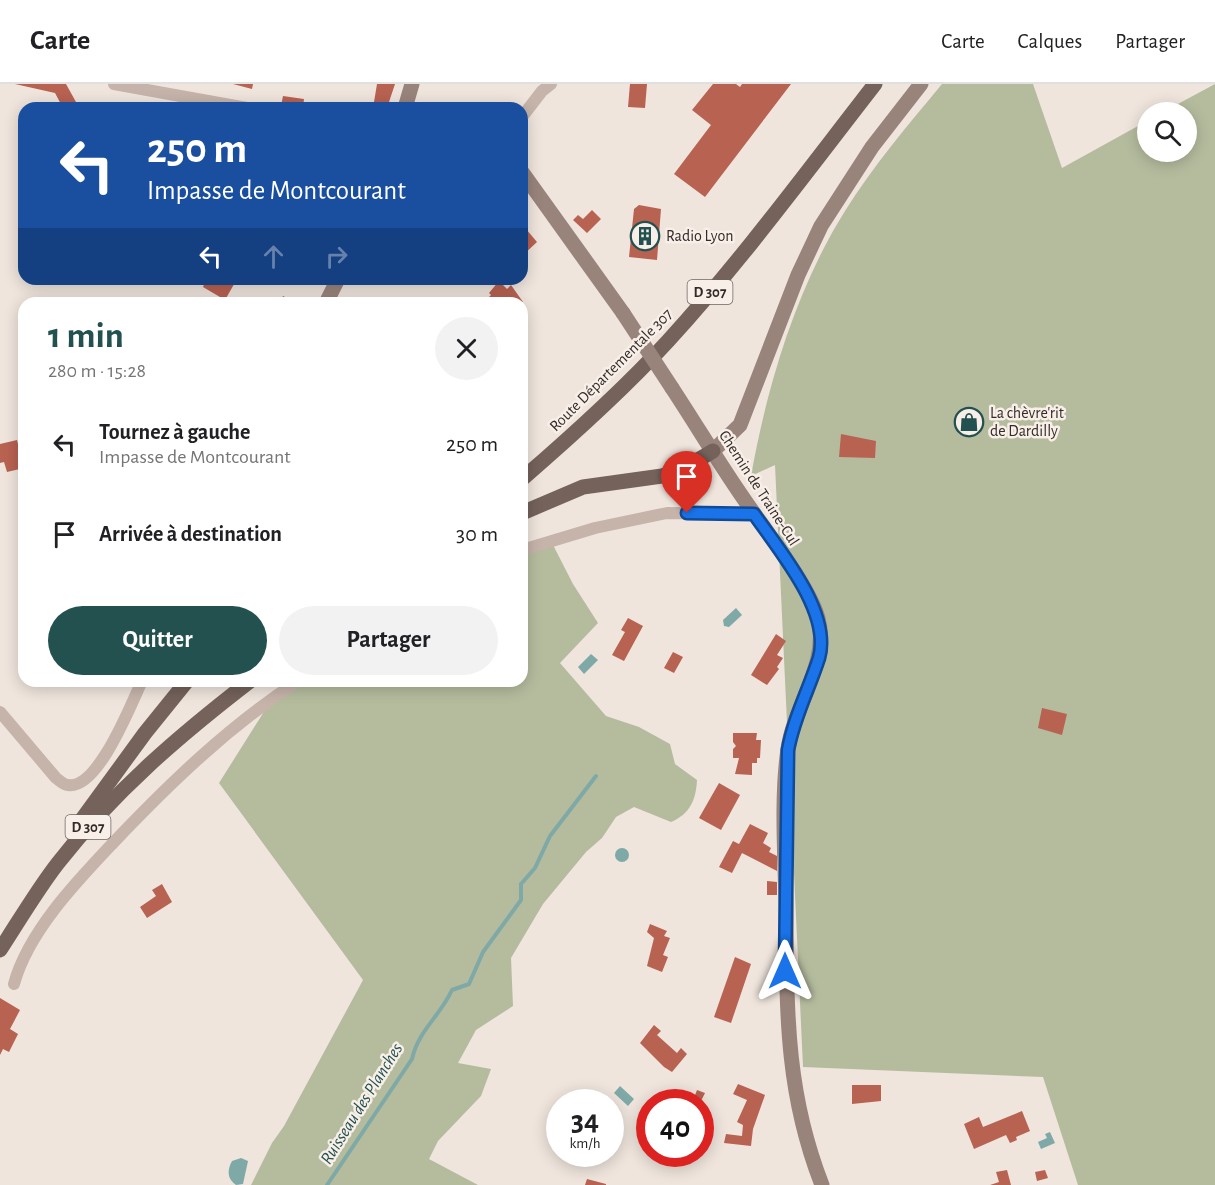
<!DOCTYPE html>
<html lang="fr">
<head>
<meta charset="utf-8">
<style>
	:root { --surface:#fff; --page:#f2f2f2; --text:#202124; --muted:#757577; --line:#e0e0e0; --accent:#235150 }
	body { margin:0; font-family:"Alegreya Sans",sans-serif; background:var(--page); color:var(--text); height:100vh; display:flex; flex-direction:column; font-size:22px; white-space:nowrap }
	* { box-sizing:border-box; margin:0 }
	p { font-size:20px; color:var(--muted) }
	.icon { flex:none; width:33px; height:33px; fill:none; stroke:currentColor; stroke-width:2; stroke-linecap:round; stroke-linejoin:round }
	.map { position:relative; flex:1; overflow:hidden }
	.side { position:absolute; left:18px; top:213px; width:510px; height:390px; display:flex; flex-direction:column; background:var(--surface); border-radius:18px; box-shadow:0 3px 15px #0003 }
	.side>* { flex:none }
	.banner { position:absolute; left:18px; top:18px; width:510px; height:183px; border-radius:18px; box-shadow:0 3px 15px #0003; background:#1a4fa0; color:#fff; overflow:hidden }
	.buttons { position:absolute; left:1137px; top:18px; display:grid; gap:12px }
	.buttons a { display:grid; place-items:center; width:60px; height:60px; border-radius:50%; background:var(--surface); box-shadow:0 3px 15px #0003; font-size:30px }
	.speed { position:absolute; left:546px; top:1005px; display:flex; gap:12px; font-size:30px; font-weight:700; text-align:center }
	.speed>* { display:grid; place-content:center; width:78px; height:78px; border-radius:50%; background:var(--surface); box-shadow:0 3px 15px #0003; line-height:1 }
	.speed small { font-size:15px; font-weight:400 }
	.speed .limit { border:9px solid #d22; background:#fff; color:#111 }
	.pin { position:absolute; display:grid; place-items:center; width:51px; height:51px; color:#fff; margin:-62px -26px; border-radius:50% 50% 50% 0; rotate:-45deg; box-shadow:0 0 6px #0007 }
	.pin .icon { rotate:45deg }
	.me { position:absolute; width:66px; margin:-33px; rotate:0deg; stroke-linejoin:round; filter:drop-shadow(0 0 4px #0008) }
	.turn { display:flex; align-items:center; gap:21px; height:126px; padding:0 30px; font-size:27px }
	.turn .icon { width:78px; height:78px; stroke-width:2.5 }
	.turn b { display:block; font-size:42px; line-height:51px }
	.lanes { display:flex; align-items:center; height:57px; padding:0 30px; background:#0003; justify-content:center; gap:30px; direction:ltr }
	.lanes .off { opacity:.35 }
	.round { display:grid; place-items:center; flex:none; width:63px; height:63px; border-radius:32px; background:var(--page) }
	.headline { display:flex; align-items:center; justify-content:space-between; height:102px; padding:0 30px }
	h1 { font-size:36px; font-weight:600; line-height:45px; color:var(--accent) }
	.action { display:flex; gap:12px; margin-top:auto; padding:12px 30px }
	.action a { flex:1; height:69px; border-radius:36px; background:var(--accent); color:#fff; font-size:24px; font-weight:600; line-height:69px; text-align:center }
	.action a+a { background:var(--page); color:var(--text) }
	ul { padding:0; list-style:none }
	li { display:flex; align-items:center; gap:18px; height:90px; padding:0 30px }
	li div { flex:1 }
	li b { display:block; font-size:22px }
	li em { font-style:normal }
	header { display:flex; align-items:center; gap:36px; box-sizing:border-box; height:84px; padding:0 30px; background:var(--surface); border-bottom:2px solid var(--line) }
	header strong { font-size:28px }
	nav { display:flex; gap:33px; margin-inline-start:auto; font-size:21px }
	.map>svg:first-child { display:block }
	.green { fill:#b5bc9e }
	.water { fill:#7fa9a7 }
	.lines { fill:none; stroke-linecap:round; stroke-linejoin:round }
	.stream { stroke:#7fa9a7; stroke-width:4 }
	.building { fill:#b86252 }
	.street { stroke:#c6b4aa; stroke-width:12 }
	.secondary { stroke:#99847c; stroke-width:15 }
	.primary { stroke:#74625b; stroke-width:15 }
	.secondary-bridge { stroke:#99847c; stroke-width:15 }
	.route-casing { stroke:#114b97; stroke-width:15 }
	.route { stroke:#1a73e8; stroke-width:10 }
	.labels { text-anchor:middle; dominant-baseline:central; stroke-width:5; stroke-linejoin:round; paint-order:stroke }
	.shield { fill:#f7efe8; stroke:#6e6662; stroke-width:1.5 }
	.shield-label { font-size:15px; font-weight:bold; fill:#342b29 }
	.poi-label { font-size:16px; fill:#342b29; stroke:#f7efe8; text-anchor:start }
	.street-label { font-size:16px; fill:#342b29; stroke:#f7efe8 }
	.water-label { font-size:18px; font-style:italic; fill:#235150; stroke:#f7efe8 }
</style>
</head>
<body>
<header>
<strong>Carte</strong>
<nav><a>Carte</a><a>Calques</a><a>Partager</a></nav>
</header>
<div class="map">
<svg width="1215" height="1101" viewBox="0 0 1215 1101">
	<rect width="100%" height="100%" fill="#efe5dd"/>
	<g class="green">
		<path d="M942 0H1033L1062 84 1147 37 1148 68H1186V28H1163L1215 0V1101H1078L1043 993 803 983 775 381 751 392C767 302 796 205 845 127 873 82 908 41 942 0Z"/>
		<path d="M551 457 573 500 598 539 560 579 606 632 639 643 670 660 675 680 697 696C696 716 690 730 671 738L634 723 616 733 602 754 586 768 543 820 511 874 513 922 476 946 458 979 491 985 481 1012 438 1057 429 1075 478 1101H251L272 1059 284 1042 363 896 219 699 272 615 298 597H522V466Z"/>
	</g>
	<g class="water">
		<path d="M736 524 742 531 729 543 724 542 723 536Z"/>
		<path d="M591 570 598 576 584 590 578 583Z"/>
		<circle cx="622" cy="771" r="7"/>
		<path d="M620 1002 634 1015 628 1022 614 1009Z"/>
		<path d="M1050 1048 1055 1059 1041 1065 1038 1058 1047 1054 1045 1050Z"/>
		<path d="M241 1074 248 1077 243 1100 236 1101C227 1095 227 1086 232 1077Z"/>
	</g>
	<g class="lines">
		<path class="stream" d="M327 1101 412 975C418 947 440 932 452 906L469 900 483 868 521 816V800L535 784 550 752 596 692"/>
	</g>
	<g class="building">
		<path d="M15 0H66L76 18 71 20 74 24H63L55 9Z"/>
		<path d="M233 0H253L252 5Z"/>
		<path d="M377 0H395L387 24H373Z"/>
		<path d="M630 0H647L645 24 628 23Z"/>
		<path d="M713 0H736L740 3 742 0H791L705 113 674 90 711 41 692 26Z"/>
		<path d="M283 12 304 15 303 24 281 22Z"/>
		<path d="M339 19 349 21 348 24H338Z"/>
		<path d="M639 121 661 125 657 176 629 173 634 125Z"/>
		<path d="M592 126 601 135 587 149 573 136 578 131 583 135Z"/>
		<path d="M526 145 537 158 522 172V148Z"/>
		<path d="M206 195H237L225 216 203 203Z"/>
		<path d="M499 197 507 205 511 201 523 218 491 219 487 215 491 211 489 209Z"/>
		<path d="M283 212 297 219H272L274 215 281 216Z"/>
		<path d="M841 350 876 357 875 374 839 373Z"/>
		<path d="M17 356 24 384 7 388 4 378 0 379V360Z"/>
		<path d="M24 497V510L18 505Z"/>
		<path d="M628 534 643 542 624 577 612 571 625 548 621 546Z"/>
		<path d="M776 550 786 557 777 571 783 574 777 583 779 585 767 601 751 591Z"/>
		<path d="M673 568 683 573 674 589 664 584Z"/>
		<path d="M1042 624 1067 630 1062 651 1038 644Z"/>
		<path d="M733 649H757L756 656H761L760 674H757V679H752V691L735 690 739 674H733V665L736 662 733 658Z"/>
		<path d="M719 699 740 711 721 746 699 734Z"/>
		<path d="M750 740 768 749 763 759 771 764 769 768 777 772V787L742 769 732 789 719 783 733 757 739 760Z"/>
		<path d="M767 797 777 798V811H767Z"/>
		<path d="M162 800 172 818 147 834 140 823 156 812 152 806Z"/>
		<path d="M650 840 667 847 664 852 670 854 663 871 668 873 662 888 647 882 654 854 647 848Z"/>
		<path d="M735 873 751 880 731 939 714 933Z"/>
		<path d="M0 914 20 926 10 945 18 950 9 968 3 965 0 971Z"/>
		<path d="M654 941 661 947 657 951 677 969 681 964 687 970 672 988 664 983 640 959Z"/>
		<path d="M738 1000 765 1011 753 1045 751 1062 724 1059 726 1050 742 1052 743 1041 737 1038 747 1016 733 1010Z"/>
		<path d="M852 1001H881V1017L852 1020Z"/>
		<path d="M697 1006 705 1009 701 1017 694 1014Z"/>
		<path d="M1022 1027 1030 1047 1016 1053 1017 1056 1010 1059 1006 1051 974 1065 964 1040 979 1033 983 1043Z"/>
		<path d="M1007 1086 1011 1101H990L999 1098 996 1088Z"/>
		<path d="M1045 1086 1048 1094 1037 1097 1035 1088Z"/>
		<path d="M587 1095 606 1100V1101H585Z"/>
	</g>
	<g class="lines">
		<g class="street">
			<path d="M114 0 247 24"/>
			<path d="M522 33 542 7 551 0"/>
			<path d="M522 466 595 444 667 429 755 430"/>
			<path d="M0 628 56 694C59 696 64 701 68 701 98 706 131 620 142 597"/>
			<path d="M14 900C28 848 77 797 113 759 170 699 228 643 298 597"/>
		</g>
		<g class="secondary">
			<path d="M405 24 412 0"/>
			<path d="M522 88 623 229"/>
			<path d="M326 219 338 195"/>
			<path d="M672 304C697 342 720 381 746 418 766 447 809 502 818 534 830 579 794 621 788 665 781 713 785 770 786 819 787 920 784 1004 822 1101"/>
			<path d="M713 367 740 341 798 191 821 142 872 63 921 0"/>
		</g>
		<g class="primary">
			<path d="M522 395C573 351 623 306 668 257 742 176 808 86 875 0"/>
			<path d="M522 429 583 403 662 392 681 386 713 367"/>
			<path d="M75 745 145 649 187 597"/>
			<path d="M0 866C19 837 37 806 58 779 113 708 180 651 250 597"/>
		</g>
		<path class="secondary-bridge" d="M623 229 672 304"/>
	</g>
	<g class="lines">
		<g class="route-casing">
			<path id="route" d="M687 429 754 430C779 466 832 528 819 574 809 605 794 633 788 666L785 887"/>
		</g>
		<use href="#route" class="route"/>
	</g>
	<defs>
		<g id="building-ring" transform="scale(1.5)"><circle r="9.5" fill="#f7efe8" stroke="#235150" stroke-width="1.5"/><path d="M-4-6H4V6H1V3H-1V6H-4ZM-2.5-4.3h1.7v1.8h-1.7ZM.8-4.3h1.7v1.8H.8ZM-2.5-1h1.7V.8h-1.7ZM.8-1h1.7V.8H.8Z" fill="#235150"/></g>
		<g id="shop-ring" transform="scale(1.5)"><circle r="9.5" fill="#f7efe8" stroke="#235150" stroke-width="1.5"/><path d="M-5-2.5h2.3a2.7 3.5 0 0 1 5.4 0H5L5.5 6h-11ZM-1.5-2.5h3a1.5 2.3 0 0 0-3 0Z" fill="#235150"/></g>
	</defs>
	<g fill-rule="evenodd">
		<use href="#building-ring" x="645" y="152"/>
		<use href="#shop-ring" x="969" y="338"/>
	</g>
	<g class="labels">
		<g class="shield">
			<rect x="687.5" y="196" width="45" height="24" rx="4.5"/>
			<rect x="65.5" y="731" width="45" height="24" rx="4.5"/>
		</g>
		<g class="shield-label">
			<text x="710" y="208">D 307</text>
			<text x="88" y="743">D 307</text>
		</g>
		<g class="poi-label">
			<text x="666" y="152">Radio Lyon</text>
			<text x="990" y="329">La chèvre'rit<tspan x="990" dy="18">de Dardilly</tspan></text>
		</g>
		<g class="street-label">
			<text transform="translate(611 286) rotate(-45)">Route Départementale 307</text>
			<text transform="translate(759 404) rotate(57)">Chemin de Traine-Cul</text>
		</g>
		<g class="water-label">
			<text transform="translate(362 1020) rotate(-58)">Ruisseau des Planches</text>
		</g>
	</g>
</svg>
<div class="buttons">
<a><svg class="icon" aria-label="search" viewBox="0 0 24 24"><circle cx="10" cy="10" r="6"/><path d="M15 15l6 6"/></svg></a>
</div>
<div class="speed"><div>34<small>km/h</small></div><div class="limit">40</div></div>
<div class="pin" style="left:687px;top:429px;background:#d93025"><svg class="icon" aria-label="arrive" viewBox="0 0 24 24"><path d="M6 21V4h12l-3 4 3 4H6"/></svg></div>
<svg class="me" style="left:785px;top:887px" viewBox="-20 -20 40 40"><path d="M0-17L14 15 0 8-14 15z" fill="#1a73e8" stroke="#fff" stroke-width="4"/></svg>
<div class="banner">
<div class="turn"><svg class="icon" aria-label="left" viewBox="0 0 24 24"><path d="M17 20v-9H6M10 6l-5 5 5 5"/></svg><div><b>250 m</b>Impasse de Montcourant</div></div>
<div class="lanes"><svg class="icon" aria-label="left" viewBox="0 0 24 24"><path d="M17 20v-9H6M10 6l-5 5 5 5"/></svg><svg class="icon off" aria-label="ahead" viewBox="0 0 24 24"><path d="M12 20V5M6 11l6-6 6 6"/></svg><svg class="icon off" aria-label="right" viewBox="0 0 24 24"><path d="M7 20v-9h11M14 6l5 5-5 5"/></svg></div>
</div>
<section class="side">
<div class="headline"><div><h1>1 min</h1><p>280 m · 15:28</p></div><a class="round"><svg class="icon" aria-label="close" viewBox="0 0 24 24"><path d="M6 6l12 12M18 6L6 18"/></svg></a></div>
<ul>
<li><svg class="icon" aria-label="left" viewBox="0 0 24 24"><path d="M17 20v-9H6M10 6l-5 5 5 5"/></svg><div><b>Tournez à gauche</b><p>Impasse de Montcourant</p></div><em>250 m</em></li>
<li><svg class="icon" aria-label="arrive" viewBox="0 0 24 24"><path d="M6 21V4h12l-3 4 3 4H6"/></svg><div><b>Arrivée à destination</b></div><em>30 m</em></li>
</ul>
<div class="action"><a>Quitter</a><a>Partager</a></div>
</section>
</div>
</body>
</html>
